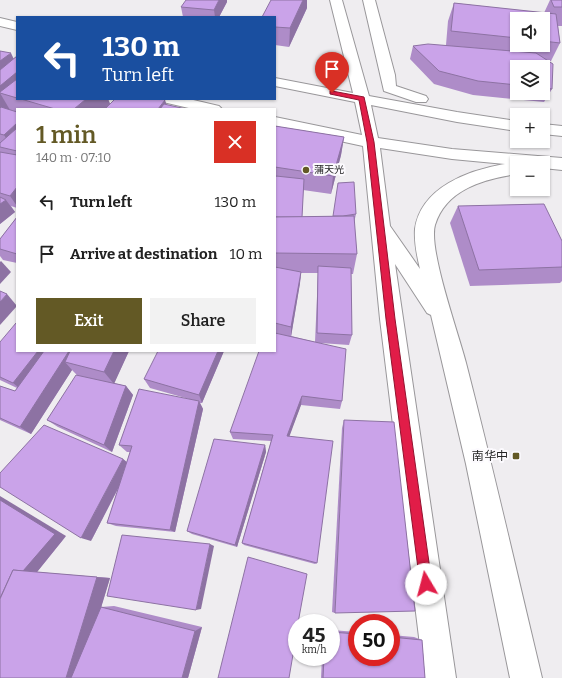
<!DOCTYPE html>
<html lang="en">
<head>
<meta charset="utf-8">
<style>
	:root { --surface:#fff; --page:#f2f2f2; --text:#222; --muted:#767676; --accent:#635925 }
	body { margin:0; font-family:Bitter,"Noto Sans SC",serif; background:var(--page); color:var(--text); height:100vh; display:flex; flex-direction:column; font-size:15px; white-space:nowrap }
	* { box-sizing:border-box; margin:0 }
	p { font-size:13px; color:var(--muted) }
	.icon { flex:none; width:22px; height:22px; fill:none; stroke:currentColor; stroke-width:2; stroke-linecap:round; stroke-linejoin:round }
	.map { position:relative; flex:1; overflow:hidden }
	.sheet { position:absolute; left:16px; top:108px; width:260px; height:244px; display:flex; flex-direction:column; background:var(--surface); border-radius:0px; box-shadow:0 1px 3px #0004 }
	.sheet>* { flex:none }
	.hud { position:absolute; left:16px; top:16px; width:260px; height:84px; border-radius:0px; box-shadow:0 1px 3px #0004; background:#1a4fa0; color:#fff; overflow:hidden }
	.controls { position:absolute; left:510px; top:12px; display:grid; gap:8px }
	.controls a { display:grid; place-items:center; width:40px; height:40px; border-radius:0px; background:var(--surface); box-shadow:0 1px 3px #0004; font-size:20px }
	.speed { position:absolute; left:288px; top:614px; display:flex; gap:8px; font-size:20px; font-weight:700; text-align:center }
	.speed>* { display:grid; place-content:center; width:52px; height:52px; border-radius:50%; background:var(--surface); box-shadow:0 1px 3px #0004; line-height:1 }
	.speed small { font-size:10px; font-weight:400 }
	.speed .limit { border:6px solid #d22; background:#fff; color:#111 }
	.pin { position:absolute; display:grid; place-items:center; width:34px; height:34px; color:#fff; margin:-41px -17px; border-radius:50% 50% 50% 0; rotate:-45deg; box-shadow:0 0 4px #0007 }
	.pin .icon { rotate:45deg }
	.me { position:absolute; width:44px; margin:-22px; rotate:352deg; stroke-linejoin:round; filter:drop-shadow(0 0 3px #0008) }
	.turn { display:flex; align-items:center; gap:14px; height:84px; padding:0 20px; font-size:18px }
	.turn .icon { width:52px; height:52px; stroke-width:2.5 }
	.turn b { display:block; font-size:28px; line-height:34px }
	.round { display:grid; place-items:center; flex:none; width:42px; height:42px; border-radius:0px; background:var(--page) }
	.head { display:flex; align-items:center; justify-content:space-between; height:68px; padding:0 20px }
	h1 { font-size:24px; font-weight:600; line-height:30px; color:var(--accent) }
	.primary-button { display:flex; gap:8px; margin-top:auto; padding:8px 20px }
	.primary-button a { flex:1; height:46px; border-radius:0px; background:var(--accent); color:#fff; font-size:16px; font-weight:600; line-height:46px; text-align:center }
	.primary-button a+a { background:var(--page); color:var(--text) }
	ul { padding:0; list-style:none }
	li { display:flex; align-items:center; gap:12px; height:52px; padding:0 20px }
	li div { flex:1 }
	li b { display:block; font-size:15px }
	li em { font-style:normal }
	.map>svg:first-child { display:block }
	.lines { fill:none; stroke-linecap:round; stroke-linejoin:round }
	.secondary-casing { stroke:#99979a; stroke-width:2 }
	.secondary { fill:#fff; fill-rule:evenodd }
	.wall { fill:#ae8cc8; fill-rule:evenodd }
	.shaded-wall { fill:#8d72a3 }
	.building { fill:#caa3e9; stroke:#8d72a3 }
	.route { fill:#e11d48; stroke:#92132f }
	.poi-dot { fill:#635925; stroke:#fcfafe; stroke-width:1.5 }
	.labels { text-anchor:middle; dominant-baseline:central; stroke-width:4; stroke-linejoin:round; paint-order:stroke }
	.far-poi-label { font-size:10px; fill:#252526; stroke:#fcfafe; text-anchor:start }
	.poi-label { font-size:12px; fill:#252526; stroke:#fcfafe; text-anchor:end }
</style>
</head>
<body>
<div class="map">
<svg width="562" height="678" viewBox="0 0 562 678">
	<rect width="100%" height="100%" fill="#efedf0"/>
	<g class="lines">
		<g class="secondary-casing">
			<g id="secondary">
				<path d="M330 0H342L369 96 457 112 517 121V131L457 122 371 105 378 138 452 149 562 158V170L543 168V163H517V174C484 179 446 189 435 225 428 249 459 335 466 363 493 468 517 573 542 678H510L466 464 431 315 427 313 395 264 456 678H424L380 319 363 146 275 127V117L362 135 355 102 275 86V78L353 93ZM380 148 452 159 505 164C469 170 421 187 415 229 414 243 417 256 420 269L390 226Z"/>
				<path d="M363 0H375L395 75 396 86 426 96 428 99 426 102H416L384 91Z"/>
				<path d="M0 18 17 22V30L0 26Z"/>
				<path d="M161 99H189L219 106 222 109H193L163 102Z"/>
				<path d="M543 124 562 126V136L543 134Z"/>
			</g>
		</g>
		<use href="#secondary" class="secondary"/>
	</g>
	<g class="wall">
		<path d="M550 0H562V26H558L560 43 551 61H548L552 89 544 102 473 95 434 84 410 59 413 46 446 45 448 21 454 3 544 13ZM517 19H543V45H517ZM517 67H543V93H517Z"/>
		<path d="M227 2 219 17H183L181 7Z"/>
		<path d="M307 8 289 47 275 45V17Z"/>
		<path d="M0 51 13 59 17 56V99H108L110 104 167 105 186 109H17V208L11 206 15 212 0 224Z"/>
		<path d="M275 126 344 137 341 155 331 194 303 190 302 217 333 216 356 214 354 223 357 254 353 274H351L352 335 349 345 320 343 342 401 340 409 301 405 289 436 317 563 315 564 244 545 242 543 271 441 233 439 230 432 275 351ZM301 273H318L315 342 291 336 300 283Z"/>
		<path d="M458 206 562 241V281L560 283 470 286 450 223Z"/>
		<path d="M17 217V263L3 260 0 256V239Z"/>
		<path d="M0 342 69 351H129L114 383 126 386 133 395 112 452 58 427 47 420 77 375 72 370 31 434 0 420V386L15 391 17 388 0 380Z"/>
		<path d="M224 351 202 403H200L203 409 175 532 116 526 107 523 119 487 91 541 123 459 127 462 130 452H127L119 445 189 399 150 388 144 379Z"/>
		<path d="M344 420 335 613 332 612 342 428Z"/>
		<path d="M265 445 266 452 237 547 192 534 187 531Z"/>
		<path d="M66 536 37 572 110 578 101 607 114 606 202 627 188 678H0V599Z"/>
		<path d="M331 630 357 632V657H391V635L414 637 422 640 425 678H321L322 657H331Z"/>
	</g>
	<g class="shaded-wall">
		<path d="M219 0H227V2L219 17H215L214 10Z"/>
		<path d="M303 0H307V8L289 47 290 28Z"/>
		<path d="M11 53 17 66V98L0 93V61Z"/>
		<path d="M0 93 10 110 0 119Z"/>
		<path d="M86 99H108L111 106 107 109H74Z"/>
		<path d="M165 100 168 109H158Z"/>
		<path d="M17 123V143L12 148 4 135Z"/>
		<path d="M344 137 341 155 331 194 333 176Z"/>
		<path d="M17 187V206L10 196Z"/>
		<path d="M6 200 15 212 0 224V204Z"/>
		<path d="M1 261 11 272 0 284V262Z"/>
		<path d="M301 272 300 283 291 337V327Z"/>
		<path d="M7 294 17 306 0 325V302Z"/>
		<path d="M38 351H55L24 392 13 383Z"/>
		<path d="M69 351H72L65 362 72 370 31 434 20 427Z"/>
		<path d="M114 351H129L114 384 104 372Z"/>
		<path d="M218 351H224L202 403 199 395Z"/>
		<path d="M126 386 133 395 112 452 104 445Z"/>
		<path d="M302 396 301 405 287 443V436Z"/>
		<path d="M199 401 203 409 175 532 170 530Z"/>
		<path d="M265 445 266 452 237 547 235 545Z"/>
		<path d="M123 459 130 465 91 541 81 538Z"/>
		<path d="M0 496 66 536 37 572 23 571 0 500Z"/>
		<path d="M210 544 214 546 201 609 196 610Z"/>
		<path d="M97 577 110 578 80 678H66Z"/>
		<path d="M202 627 188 678H182L195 631Z"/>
	</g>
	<g class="building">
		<path d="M186 0H219L214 10 181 7Z"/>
		<path d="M271 0H303L290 28 275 27V17H262Z"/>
		<path d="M551 0H562V7H554Z"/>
		<path d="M454 3 556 14 560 43 543 41V19H517V38L451 31Z"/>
		<path d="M428 44 536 53 553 64 552 89 543 88V67H517V85L478 81 439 71 413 46Z"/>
		<path d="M0 51 11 53 0 61Z"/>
		<path d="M17 56V72L0 86V70Z"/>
		<path d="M17 79V98L0 93V92Z"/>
		<path d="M21 99H86L74 109H55Z"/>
		<path d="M115 99H162L165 100 158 109H105Z"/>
		<path d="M164 104 186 109H160Z"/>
		<path d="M1 107 17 112V123L4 135 0 134V108Z"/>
		<path d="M275 126 344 137 333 176 275 167Z"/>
		<path d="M17 128V151L0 147V143Z"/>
		<path d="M0 152 17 155V187L10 196 0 193Z"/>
		<path d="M276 176 304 179 302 217H275V179Z"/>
		<path d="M354 182 356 214 343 216H333L338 183Z"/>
		<path d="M0 197 6 200 0 204Z"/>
		<path d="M544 204 562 241V267L479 270 458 206Z"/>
		<path d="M354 216 357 254 275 253V217Z"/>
		<path d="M17 217V254L0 249V239Z"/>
		<path d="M318 266 351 268 352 335 317 333Z"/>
		<path d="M275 267 301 272 291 327 275 323Z"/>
		<path d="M0 291 7 294 0 302Z"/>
		<path d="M16 323H17V351H38L13 383 0 377V342Z"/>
		<path d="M275 333 346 349 342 401 302 396 287 436 333 441 317 563 242 543 273 435 230 432 259 351H275Z"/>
		<path d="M44 351H69L20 427 0 418V386L15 391Z"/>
		<path d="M70 351H114L104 372 65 362Z"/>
		<path d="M158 351H218L199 395 144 379Z"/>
		<path d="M76 375 126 386 104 445 47 420Z"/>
		<path d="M139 389 199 401 170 530 107 523 132 446 119 445Z"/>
		<path d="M344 420 394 422 415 611 335 613Z"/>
		<path d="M44 425 123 459 81 538 0 487V473Z"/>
		<path d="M214 439 265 445 235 545 187 531Z"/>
		<path d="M0 500 55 534 23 571 13 570 1 596 0 598Z"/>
		<path d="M122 535 210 544 196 610 107 596Z"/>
		<path d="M248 557 307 574 298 623H297V631L289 678H218Z"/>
		<path d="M13 570 97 577 66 678H0V599Z"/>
		<path d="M101 607 195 631 182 678H71Z"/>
		<path d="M331 632 357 634V657H391V637L422 640 425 678H323L324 657H331Z"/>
	</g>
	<path class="route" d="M332 91 364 97 374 142 395 319 432 584 430 588 426 590 422 588 420 584 386 319 367 142 359 100 330 94V91Z"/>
	<g class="poi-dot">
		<circle cx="306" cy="170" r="4"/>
		<rect x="512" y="452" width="8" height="8" rx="2"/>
	</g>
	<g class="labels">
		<g class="far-poi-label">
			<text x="314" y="170">蒲天光</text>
		</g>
		<g class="poi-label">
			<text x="508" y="456">南华中</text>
		</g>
	</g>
</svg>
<div class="controls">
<a><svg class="icon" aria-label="sound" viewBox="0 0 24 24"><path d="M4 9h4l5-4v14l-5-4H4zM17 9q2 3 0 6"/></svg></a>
<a><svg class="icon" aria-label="layers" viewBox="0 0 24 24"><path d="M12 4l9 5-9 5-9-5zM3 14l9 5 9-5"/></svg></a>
<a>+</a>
<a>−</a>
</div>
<div class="speed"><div>45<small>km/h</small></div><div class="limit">50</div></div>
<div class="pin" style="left:332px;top:93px;background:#d93025"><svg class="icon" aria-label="arrive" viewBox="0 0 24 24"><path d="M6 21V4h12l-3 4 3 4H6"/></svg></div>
<svg class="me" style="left:426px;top:584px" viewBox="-20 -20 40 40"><circle r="19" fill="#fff"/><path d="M0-13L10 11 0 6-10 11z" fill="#e11d48"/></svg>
<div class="hud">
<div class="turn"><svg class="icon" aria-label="left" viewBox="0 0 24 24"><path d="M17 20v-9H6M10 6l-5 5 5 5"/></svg><div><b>130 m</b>Turn left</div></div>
</div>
<section class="sheet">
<div class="head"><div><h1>1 min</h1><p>140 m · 07:10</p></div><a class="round" style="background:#d93025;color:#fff"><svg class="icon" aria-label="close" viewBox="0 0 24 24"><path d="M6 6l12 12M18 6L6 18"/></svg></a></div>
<ul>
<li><svg class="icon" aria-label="left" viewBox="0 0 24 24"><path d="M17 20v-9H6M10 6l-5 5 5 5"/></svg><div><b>Turn left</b></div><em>130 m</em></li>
<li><svg class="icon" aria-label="arrive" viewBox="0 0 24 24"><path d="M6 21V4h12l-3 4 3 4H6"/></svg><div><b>Arrive at destination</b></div><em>10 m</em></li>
</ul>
<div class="primary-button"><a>Exit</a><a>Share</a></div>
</section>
</div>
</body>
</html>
